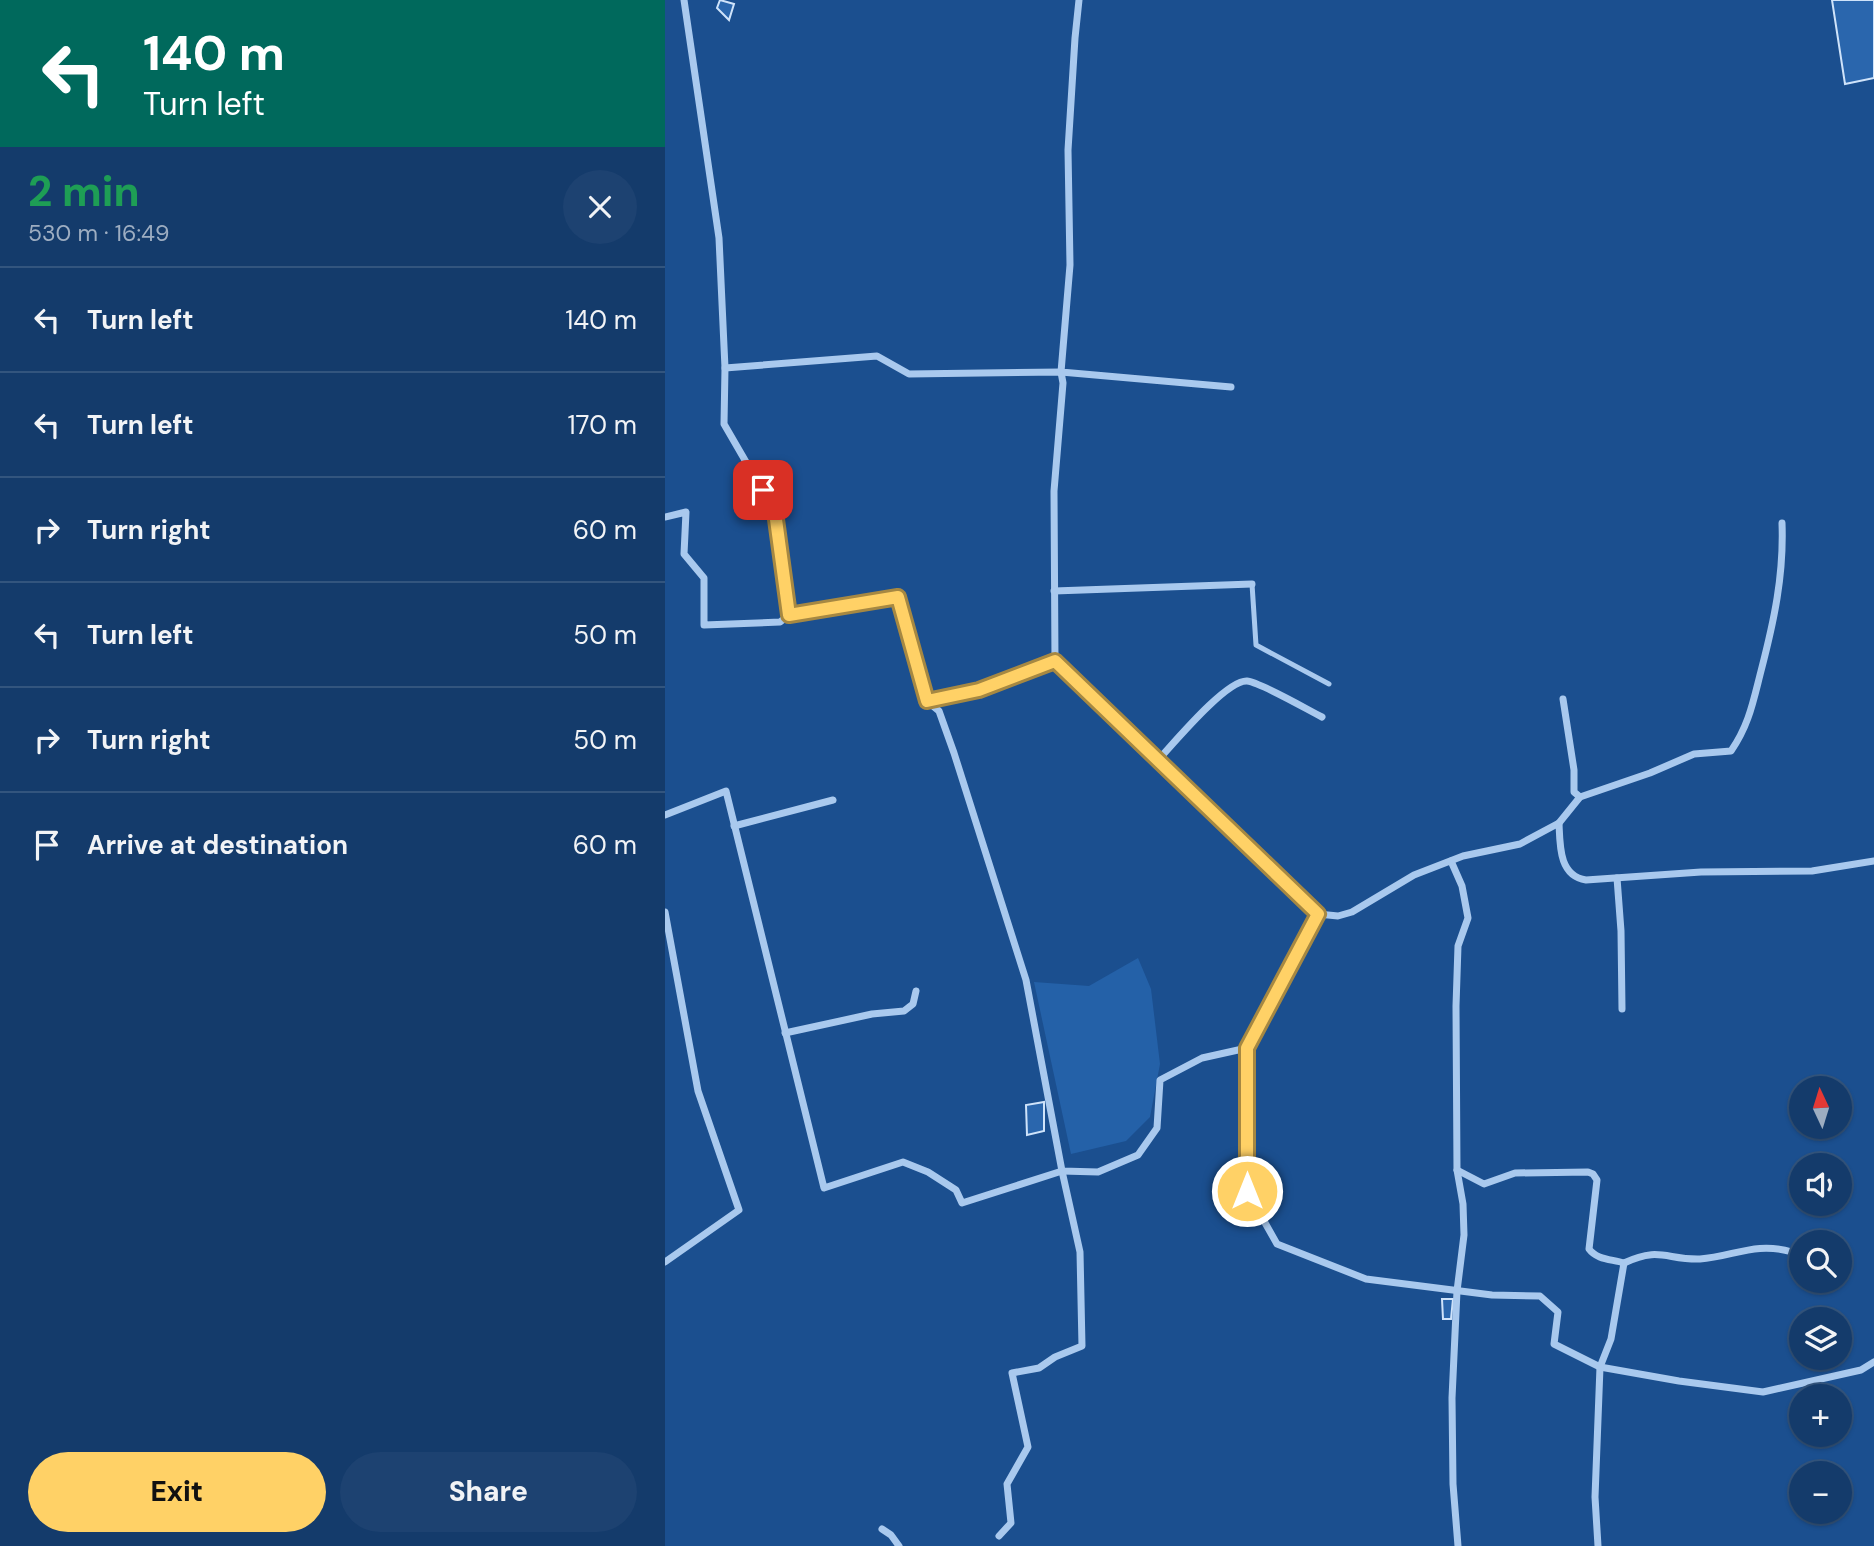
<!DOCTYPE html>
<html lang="en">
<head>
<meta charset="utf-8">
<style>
	:root { --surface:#143b6b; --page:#1d4271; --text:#f1f3f6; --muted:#9dadc1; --line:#33557e; --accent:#ffd166 }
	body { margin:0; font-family:"DM Sans",sans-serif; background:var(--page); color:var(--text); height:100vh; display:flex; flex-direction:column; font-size:26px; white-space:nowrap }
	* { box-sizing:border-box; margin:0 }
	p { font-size:23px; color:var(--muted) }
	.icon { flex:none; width:38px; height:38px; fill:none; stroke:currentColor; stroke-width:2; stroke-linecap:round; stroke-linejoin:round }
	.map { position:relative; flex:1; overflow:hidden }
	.details { display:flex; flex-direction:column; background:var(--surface); width:665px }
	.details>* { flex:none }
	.top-card { background:#00695c; color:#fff; overflow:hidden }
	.needle { width:46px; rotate:356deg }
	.controls { position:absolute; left:1124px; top:1076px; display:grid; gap:14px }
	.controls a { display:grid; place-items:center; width:63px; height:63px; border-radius:50%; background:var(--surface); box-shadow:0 2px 5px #0004,0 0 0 2px var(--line); font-size:35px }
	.pin { position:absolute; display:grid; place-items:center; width:60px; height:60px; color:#fff; margin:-30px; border-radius:14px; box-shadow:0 4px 10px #0006 }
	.me { position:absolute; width:77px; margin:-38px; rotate:0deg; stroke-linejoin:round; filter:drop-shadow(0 0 5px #0008) }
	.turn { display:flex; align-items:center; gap:24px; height:147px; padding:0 28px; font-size:32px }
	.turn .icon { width:91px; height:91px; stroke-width:2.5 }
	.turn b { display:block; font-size:49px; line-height:60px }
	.round { display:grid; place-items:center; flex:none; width:74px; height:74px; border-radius:37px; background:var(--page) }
	.headline { display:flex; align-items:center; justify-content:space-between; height:119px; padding:0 28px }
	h1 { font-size:42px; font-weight:800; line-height:52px; color:#1e9e55 }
	.primary-button { display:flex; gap:14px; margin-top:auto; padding:14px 28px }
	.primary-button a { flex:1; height:80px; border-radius:42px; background:var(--accent); color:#111; font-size:28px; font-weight:800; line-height:80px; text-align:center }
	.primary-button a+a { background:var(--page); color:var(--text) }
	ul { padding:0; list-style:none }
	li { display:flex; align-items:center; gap:21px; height:105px; padding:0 28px; border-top:2px solid var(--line) }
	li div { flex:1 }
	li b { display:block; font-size:26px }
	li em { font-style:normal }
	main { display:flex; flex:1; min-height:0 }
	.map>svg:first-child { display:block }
	.green { fill:#2461a8 }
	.building { fill:#2a66ad; stroke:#cfe3fa; stroke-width:2 }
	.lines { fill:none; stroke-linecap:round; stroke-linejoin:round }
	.lane { stroke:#a9c9ee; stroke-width:5 }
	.street { stroke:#a9c9ee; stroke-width:7 }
	.route-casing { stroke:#a68842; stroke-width:18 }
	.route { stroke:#ffd166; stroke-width:12 }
</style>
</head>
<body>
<main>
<section class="details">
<div class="top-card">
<div class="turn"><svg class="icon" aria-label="left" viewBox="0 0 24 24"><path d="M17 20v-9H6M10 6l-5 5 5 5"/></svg><div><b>140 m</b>Turn left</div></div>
</div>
<div class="headline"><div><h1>2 min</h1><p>530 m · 16:49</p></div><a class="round"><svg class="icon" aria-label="close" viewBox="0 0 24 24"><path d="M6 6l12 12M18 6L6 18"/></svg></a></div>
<ul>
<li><svg class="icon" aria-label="left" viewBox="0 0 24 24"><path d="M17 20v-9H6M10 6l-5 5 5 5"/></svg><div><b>Turn left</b></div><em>140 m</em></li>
<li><svg class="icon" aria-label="left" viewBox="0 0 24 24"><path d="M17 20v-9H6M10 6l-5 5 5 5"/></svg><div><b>Turn left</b></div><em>170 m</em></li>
<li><svg class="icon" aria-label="right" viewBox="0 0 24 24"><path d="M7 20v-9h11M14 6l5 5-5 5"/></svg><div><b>Turn right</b></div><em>60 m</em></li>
<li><svg class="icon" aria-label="left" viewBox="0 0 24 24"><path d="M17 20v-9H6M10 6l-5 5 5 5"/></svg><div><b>Turn left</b></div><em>50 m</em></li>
<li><svg class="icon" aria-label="right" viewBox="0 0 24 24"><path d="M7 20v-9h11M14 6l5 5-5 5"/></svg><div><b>Turn right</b></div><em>50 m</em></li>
<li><svg class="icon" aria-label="arrive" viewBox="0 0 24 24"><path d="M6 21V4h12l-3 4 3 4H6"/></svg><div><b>Arrive at destination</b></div><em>60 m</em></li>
</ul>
<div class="primary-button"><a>Exit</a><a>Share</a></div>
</section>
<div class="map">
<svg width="1209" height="1546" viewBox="0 0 1209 1546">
	<rect width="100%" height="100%" fill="#1b4f8f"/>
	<path class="green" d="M473 958 486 989 495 1064 485 1117 461 1141 406 1154 369 982 424 986Z"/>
	<g class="building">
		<path d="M55 0 69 4 64 20 52 8Z"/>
		<path d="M1167 0H1209V78L1180 84Z"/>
		<path d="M379 1102V1131L362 1135 361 1105Z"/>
		<path d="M777 1299H788L786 1319H778Z"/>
	</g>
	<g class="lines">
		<path class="lane" d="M587 584 591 645 664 684"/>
		<g class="street">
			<path d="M19 0 54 238 60 368 212 356 244 374 396 372 398 383 389 491 390 661 653 914 582 1048V1191L612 1244 701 1279 827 1295 875 1296 893 1312 889 1344 935 1367 1014 1381 1098 1392 1196 1370 1209 1362"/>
			<path d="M414 0 410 38 403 150 405 265 396 372 566 387"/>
			<path d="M60 368 59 424 110 512 124 615 233 597 262 701 274 711 289 753 361 980 397 1171 433 1172 473 1155 492 1128 495 1080 537 1058 582 1048"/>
			<path d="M0 517 21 512 19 554 39 578V625L115 622 124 615"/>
			<path d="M389 591 587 584"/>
			<path d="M898 699 909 770V792L915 797"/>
			<path d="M262 701 314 690 390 661"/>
			<path d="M493 760C509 743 561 680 582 681 595 682 643 710 657 717"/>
			<path d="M0 815 61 791 159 1188 238 1162 263 1172 291 1190 297 1203 397 1171 415 1252 417 1346 390 1357 374 1368 347 1373 363 1447 342 1484 346 1523 334 1536"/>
			<path d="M894 823 915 797 985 773 1029 754 1066 751C1084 725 1088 702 1096 671 1109 621 1119 575 1117 523"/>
			<path d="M69 826 168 800"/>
			<path d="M786 861 797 886 803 918 793 946 791 1006 792 1170 798 1204 799 1235 792 1291 787 1398 788 1484 793 1546"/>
			<path d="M952 878 956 931 957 1009"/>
			<path d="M0 912 33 1091 74 1210 0 1262"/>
			<path d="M653 914 673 916 687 912 749 875 798 856 855 844 894 823C895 846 894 876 921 880L1036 872 1147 871 1209 861"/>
			<path d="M120 1033 207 1014 239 1011 248 1004 251 991"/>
			<path d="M792 1170 819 1184 850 1173 923 1172 928 1174 932 1180 924 1249C932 1260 947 1259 959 1263L946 1339 935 1367 930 1497 933 1546"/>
			<path d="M959 1263C995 1246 1001 1260 1035 1259 1068 1257 1090 1241 1127 1252"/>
			<path d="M217 1529 226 1535 234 1546"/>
		</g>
	</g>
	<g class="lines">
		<g class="route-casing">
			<path id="route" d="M98 490 110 512 124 615 233 597 262 701 314 690 390 661 653 914 582 1048V1191"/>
		</g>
		<use href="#route" class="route"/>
	</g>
</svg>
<div class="controls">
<a><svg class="needle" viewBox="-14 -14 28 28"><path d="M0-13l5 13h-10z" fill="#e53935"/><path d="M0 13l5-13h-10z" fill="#9dadc1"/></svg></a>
<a><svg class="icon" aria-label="sound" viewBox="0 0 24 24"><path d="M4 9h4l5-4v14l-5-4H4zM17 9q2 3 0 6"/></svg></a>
<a><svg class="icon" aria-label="search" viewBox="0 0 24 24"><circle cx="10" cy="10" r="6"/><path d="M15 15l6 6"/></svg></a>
<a><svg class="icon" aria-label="layers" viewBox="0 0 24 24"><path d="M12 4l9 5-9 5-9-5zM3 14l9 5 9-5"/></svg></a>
<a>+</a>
<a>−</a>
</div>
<div class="pin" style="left:98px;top:490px;background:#d93025"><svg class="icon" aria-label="arrive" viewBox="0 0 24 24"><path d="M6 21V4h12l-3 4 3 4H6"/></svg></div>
<svg class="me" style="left:582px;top:1191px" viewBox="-20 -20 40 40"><circle r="17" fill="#ffd166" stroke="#fff" stroke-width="3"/><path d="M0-11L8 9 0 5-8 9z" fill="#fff"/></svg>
</div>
</main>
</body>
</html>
